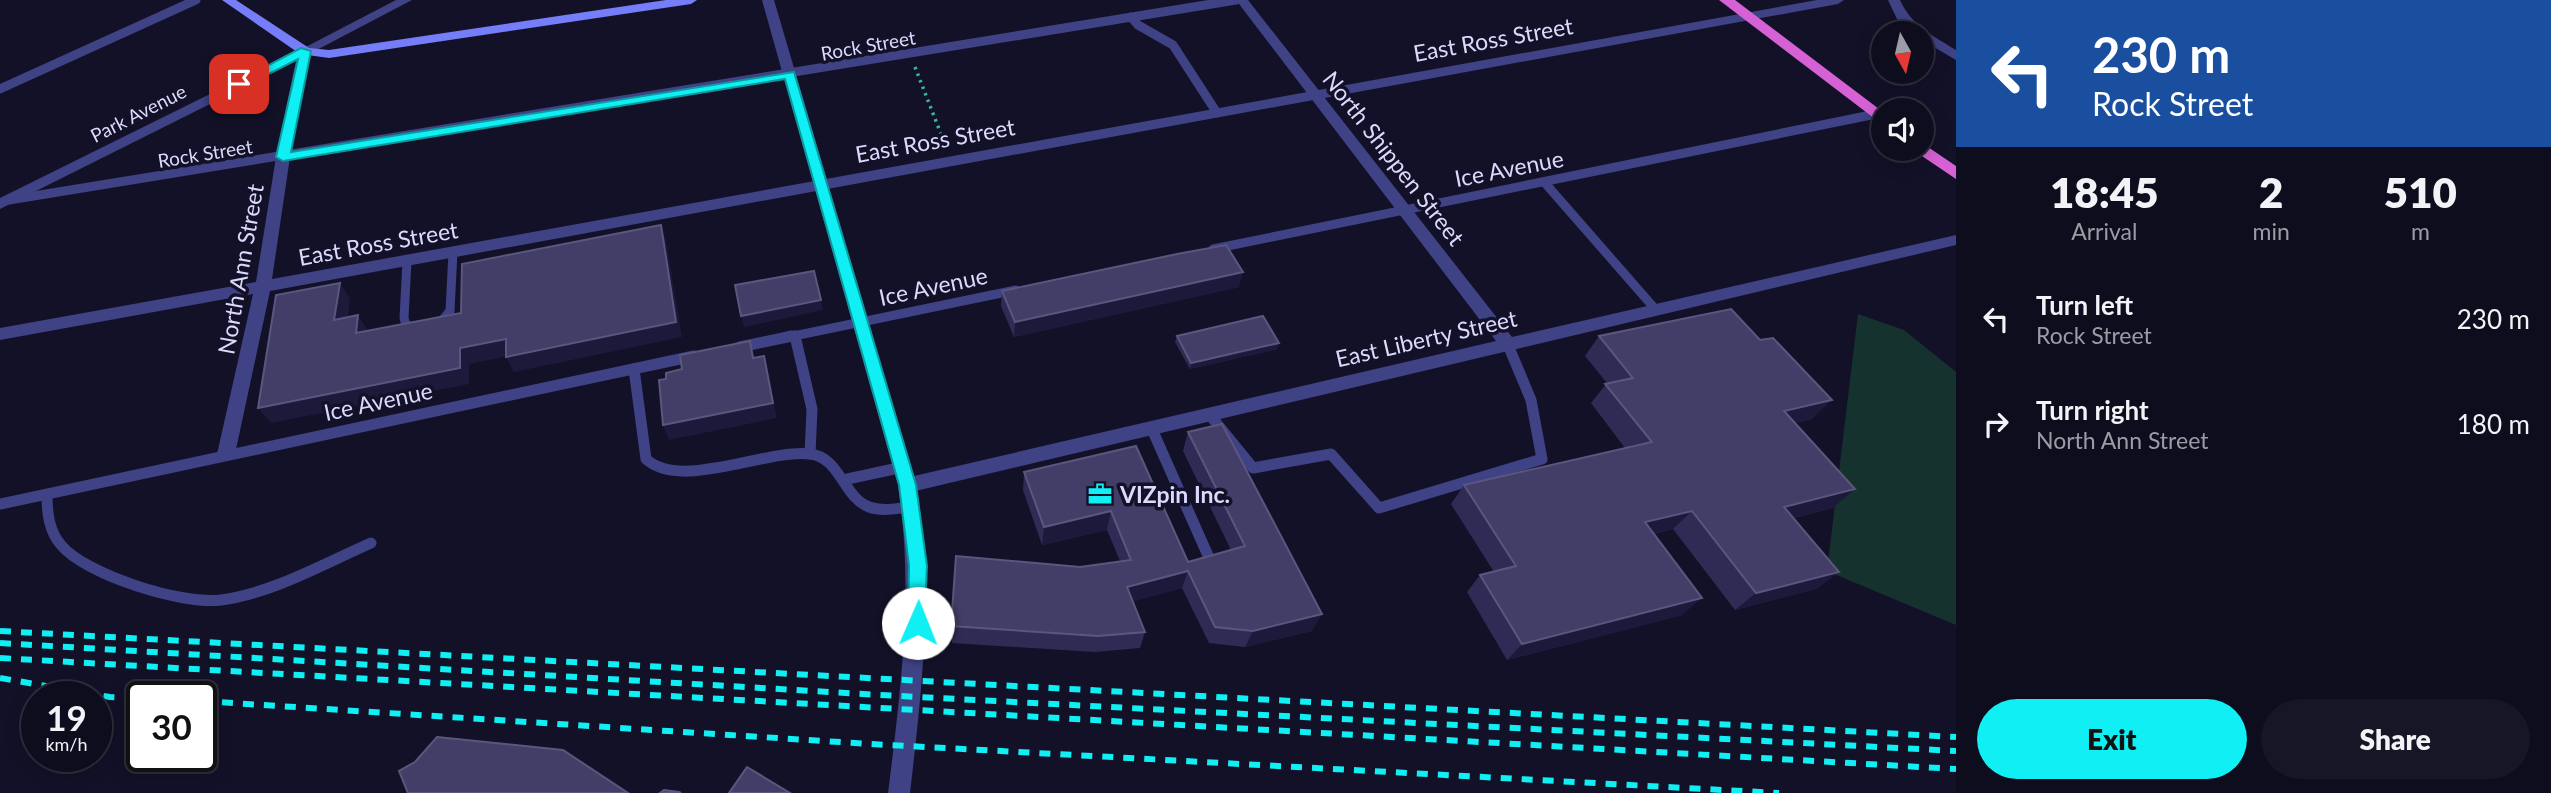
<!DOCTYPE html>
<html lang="en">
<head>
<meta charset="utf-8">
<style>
	:root { --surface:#0e0d1e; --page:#171627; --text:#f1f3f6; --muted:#9b9ca4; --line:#2e2d3c; --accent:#10eff3 }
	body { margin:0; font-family:Lato,sans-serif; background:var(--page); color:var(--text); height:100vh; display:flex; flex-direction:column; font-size:26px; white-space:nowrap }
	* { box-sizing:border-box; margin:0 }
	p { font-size:23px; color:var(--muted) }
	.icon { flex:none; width:38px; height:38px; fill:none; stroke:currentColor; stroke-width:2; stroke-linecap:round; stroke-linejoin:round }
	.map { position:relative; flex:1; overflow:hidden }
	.side { display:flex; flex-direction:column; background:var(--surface); width:595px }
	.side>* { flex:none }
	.top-card { background:#1a4fa0; color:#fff; overflow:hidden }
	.needle { width:46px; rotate:172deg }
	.controls { position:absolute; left:1871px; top:21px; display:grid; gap:14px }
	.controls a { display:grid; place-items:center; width:63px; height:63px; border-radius:50%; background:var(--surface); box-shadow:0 4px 18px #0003,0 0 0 2px var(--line); font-size:35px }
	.speed { position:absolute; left:21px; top:681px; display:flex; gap:14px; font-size:35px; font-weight:700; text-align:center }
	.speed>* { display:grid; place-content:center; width:91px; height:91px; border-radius:50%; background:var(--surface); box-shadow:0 4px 18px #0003,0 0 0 2px var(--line); line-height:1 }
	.speed small { font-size:18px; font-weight:400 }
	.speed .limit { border:4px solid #111; border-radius:10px; background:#fff; color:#111 }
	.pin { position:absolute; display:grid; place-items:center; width:60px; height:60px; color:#fff; margin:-30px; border-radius:14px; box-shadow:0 4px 10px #0006 }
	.me { position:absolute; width:77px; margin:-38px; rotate:1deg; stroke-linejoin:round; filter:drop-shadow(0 0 5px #0008) }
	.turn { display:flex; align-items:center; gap:24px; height:147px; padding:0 21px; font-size:32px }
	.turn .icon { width:91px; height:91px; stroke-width:2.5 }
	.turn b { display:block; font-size:49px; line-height:60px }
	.eta { display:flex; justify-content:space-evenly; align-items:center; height:119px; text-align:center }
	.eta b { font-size:42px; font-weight:800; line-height:49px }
	.primary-button { display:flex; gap:14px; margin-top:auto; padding:14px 21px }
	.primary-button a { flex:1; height:80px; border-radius:42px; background:var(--accent); color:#111; font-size:28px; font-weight:800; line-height:80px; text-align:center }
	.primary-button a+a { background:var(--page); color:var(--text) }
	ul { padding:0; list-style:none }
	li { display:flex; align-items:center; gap:21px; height:105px; padding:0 21px }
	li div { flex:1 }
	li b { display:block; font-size:26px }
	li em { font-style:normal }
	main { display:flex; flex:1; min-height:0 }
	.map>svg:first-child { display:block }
	.green { fill:#15322e }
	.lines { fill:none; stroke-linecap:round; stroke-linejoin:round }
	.path { stroke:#37b5a3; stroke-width:3.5; stroke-dasharray:2.5 4.5; stroke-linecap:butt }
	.service-far1 { stroke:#3f4284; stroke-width:9 }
	.service { stroke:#3f4284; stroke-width:11 }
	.minor { fill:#3f4284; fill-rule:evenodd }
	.tertiary { fill:#3f4284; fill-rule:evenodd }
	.secondary { fill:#767df8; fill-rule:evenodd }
	.trunk { fill:#d661d4; fill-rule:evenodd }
	.rail { stroke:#10eff3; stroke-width:6; stroke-dasharray:11 10; stroke-linecap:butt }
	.wall { fill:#302b55 }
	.shaded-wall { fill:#1d193b }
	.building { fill:#423e67; stroke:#5a567e; stroke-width:2 }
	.route { fill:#10eff3; stroke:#0a9b9e; stroke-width:2 }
	.labels { text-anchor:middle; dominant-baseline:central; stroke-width:7; stroke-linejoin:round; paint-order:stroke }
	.far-street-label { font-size:19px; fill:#dbdafd; stroke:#131128 }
	.street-label { font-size:23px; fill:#dbdafd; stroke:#131128 }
	.poi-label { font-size:23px; font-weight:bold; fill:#dbdafd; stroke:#131128; text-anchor:start }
</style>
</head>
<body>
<main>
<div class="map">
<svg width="1956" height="793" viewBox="0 0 1956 793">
	<rect width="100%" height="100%" fill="#131128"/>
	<path class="green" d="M1858 314 1904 330 1956 372V625L1827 571Z"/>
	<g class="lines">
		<path class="path" d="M915 67 946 147"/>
		<g class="service-far1">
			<path d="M1131 17 1138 25 1173 45 1217 113"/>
			<path d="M0 89 196 0"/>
			<path d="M1545 183 1656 310"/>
			<path d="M9 200 1236 0"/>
			<path d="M1213 249 1876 114"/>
			<path d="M407 261 404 318 406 325 417 328"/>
			<path d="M440 323 450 311 453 252"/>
			<path d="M795 335 796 338"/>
			<path d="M784 338 1016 290"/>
		</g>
		<g class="service">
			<path d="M795 336 812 409 810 454"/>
			<path d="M740 347 792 336"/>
			<path d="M634 369 646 459C681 491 765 449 810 454 840 457 843 497 869 507 883 512 898 508 912 507"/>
			<path d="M1209 414 1253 468 1331 454 1379 508 1542 459 1531 400 1508 345"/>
			<path d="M1151 427 1210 560"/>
			<path d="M843 480 903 467"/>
			<path d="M47 495C47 513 49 531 61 545 86 575 182 605 221 600 273 593 323 564 371 543"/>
			<path d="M0 504 694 356"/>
		</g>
		<g class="minor">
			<path d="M396 0H412L311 53 290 157 272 279 1817 0H1844L1838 4 270 291 235 454 232 459 226 461 220 459 217 454 253 294 0 340V328L256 282 276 157 298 51Z"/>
			<path d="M1888 0H1900C1911 25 1933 36 1956 50V60L1922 40V33H1912L1897 19Z"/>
			<path d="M907 477 914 479 916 485C934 589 922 689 910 793H888C901 689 914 589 898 485L900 479Z"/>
		</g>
		<g class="tertiary">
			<path d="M762 0H774L914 476 1496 341 1236 0H1248L1512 337 1956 235V245L907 493 900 491 898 485Z"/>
			<path d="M305 47 312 51 310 54 0 209V198Z"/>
		</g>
		<path class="secondary" d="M222 0H236L309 48 329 50 666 0H697L691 4 329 58 300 54Z"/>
		<g class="trunk">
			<path d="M1719 0H1735L1883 112V125Z"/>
			<path d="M1922 143 1956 166V179L1916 152 1915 149H1922Z"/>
		</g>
		<g class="rail">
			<path d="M0 631 1956 737"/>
			<path d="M0 643 880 695 1956 751"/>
			<path d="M0 658 1956 769"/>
			<path d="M0 678 110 697 142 699"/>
			<path d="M201 701 870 744 1779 793"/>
		</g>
	</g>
	<g class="wall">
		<path d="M1239 287 1014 337 1001 306 1002 291Z"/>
		<path d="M1177 336 1277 349 1190 369 1175 342Z"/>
		<path d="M1599 336 1812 419 1795 423 1855 489 1833 508 1793 518 1839 572 1816 589 1735 610 1673 529 1654 534 1682 615 1507 660 1467 592 1480 575 1494 572 1451 504 1464 485 1625 448 1591 403 1607 383 1585 356Z"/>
		<path d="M1188 432 1312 631 1245 647 1209 643 1182 588 1133 601 1145 632 1140 648 1095 652 952 643 951 626 1120 561 1107 530 1042 545 1023 490 1024 472 1136 446 1188 562 1231 550 1183 451Z"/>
	</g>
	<g class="shaded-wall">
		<path d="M661 225 666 241 682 337 514 372 506 357Z"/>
		<path d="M1243 272 1239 287 1014 337 1015 322Z"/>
		<path d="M340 283 350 299 346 336 334 320Z"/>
		<path d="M821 300 823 310 744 327 741 316Z"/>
		<path d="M358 315 368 331 356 333Z"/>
		<path d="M506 339 514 355 469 364V384L271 423 258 408 460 348Z"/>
		<path d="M1279 343 1277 349 1190 369 1191 363Z"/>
		<path d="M764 356 777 418 669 440 663 425Z"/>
		<path d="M1832 400 1812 419 1764 430 1784 411Z"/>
		<path d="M1855 489 1833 508 1763 525 1784 507Z"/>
		<path d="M1111 511 1107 530 1042 545 1044 527Z"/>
		<path d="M1692 511 1673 529 1628 540 1645 522Z"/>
		<path d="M1188 571 1182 588 1123 604 1127 587Z"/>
		<path d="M1839 572 1816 589 1735 610 1756 593Z"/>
		<path d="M1702 598 1682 615 1507 660 1522 644Z"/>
		<path d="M1322 614 1312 631 1245 647 1253 631Z"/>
	</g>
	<g class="building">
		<path d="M661 225 676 322 506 357V339L460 348V368L258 408 276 295 340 283 334 320 358 315 356 333 461 313 462 264Z"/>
		<path d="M1226 245 1243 272 1015 322 1002 291 1177 254Z"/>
		<path d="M814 271 821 300 741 316 735 285Z"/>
		<path d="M1731 309 1760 340 1773 338 1832 400 1784 411 1855 489 1784 507 1839 572 1756 593 1692 511 1645 522 1702 598 1522 644 1480 575 1516 566 1464 485 1652 442 1605 384 1633 378 1599 336Z"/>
		<path d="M1263 316 1279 343 1191 363 1177 336Z"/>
		<path d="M750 341 753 358 764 356 773 403 663 425 659 380 666 379V373L682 369 680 355Z"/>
		<path d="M1222 424 1322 614 1253 631 1215 627 1188 571 1127 587 1145 632 1098 636 951 626 956 556 1080 567 1131 560 1111 511 1044 527 1024 472 1136 446 1188 562 1245 546 1188 432Z"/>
		<path d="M437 737 563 750 628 793H408L399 771 415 762Z"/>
		<path d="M747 767 790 793H729Z"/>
		<path d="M664 790 679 792 681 793H660Z"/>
	</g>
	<path class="route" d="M301 48 311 51 291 152 794 72 916 485 927 566 924 629 918 631 911 629 908 623 909 566 899 485 785 79 283 161 276 157 298 59 243 87 233 84Z"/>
	<defs>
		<g id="office-bare" transform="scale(1.89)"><path d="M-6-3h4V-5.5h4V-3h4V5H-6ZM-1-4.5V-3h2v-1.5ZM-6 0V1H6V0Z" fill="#10eff3" stroke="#131128" stroke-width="2.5" paint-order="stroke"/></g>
	</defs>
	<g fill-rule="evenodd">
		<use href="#office-bare" x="1100" y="494"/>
	</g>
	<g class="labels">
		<g class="far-street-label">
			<text transform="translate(868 45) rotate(-10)">Rock Street</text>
			<text transform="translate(138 113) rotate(-27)">Park Avenue</text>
			<text transform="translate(205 153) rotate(-9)">Rock Street</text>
		</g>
		<g class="street-label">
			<text transform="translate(1493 39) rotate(-10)">East Ross Street</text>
			<text transform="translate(935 140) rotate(-10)">East Ross Street</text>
			<text transform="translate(1394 158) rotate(52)">North Shippen Street</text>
			<text transform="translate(1509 168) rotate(-11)">Ice Avenue</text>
			<text transform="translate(378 243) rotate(-10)">East Ross Street</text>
			<text transform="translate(240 269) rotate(-80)">North Ann Street</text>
			<text transform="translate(933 286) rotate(-12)">Ice Avenue</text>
			<text transform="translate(1426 338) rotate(-13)">East Liberty Street</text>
			<text transform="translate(378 401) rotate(-12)">Ice Avenue</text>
		</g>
		<g class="poi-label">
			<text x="1120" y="494">VIZpin Inc.</text>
		</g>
	</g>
</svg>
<div class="controls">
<a><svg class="needle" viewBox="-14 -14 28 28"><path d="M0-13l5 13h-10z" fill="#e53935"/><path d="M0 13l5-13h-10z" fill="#9b9ca4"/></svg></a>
<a><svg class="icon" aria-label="sound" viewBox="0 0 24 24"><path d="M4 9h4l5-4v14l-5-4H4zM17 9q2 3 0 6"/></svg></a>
</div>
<div class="speed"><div>19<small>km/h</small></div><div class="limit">30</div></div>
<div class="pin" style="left:239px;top:84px;background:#d93025"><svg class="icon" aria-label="arrive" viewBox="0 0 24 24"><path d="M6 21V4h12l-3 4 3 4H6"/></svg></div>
<svg class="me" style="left:918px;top:623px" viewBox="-20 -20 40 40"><circle r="19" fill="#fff"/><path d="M0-13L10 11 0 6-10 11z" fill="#10eff3"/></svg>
</div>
<section class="side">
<div class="top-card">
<div class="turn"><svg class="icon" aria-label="left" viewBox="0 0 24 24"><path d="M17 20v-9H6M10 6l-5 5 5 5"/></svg><div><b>230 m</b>Rock Street</div></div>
</div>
<div class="eta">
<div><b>18:45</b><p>Arrival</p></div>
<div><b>2</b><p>min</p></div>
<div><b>510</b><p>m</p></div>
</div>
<ul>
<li><svg class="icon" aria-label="left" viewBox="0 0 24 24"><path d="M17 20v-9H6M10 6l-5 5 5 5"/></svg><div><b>Turn left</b><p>Rock Street</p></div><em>230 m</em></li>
<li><svg class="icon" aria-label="right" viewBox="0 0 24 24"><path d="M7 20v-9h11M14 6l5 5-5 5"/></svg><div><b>Turn right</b><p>North Ann Street</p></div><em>180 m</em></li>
</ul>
<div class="primary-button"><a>Exit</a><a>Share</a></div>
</section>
</main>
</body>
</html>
